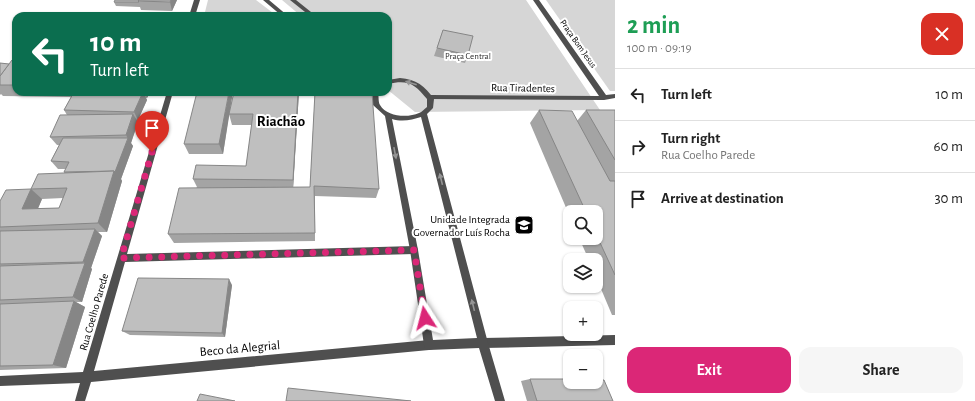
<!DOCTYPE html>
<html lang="en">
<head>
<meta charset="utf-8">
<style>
	:root { --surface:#fff; --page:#f6f6f6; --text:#222; --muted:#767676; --line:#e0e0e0; --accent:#db2777 }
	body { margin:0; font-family:"Alegreya Sans",sans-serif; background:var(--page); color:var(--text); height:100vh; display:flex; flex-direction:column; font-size:15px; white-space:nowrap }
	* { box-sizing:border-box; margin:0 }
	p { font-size:13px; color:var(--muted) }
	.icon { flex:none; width:22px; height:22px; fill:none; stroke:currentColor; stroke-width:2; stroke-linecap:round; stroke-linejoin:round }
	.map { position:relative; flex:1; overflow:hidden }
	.panel { display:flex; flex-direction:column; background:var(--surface); width:360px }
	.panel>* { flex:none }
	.guide { position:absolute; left:12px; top:12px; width:380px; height:84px; border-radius:12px; box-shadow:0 1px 3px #0004; background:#0b6e4f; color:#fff; overflow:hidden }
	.fabs { position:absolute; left:563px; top:205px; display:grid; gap:8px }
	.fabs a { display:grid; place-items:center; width:40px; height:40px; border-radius:8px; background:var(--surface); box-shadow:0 1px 3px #0004; font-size:20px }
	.pin { position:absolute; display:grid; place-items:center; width:34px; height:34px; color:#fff; margin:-41px -17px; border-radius:50% 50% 50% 0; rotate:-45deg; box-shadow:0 0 4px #0007 }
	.pin .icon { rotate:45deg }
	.me { position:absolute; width:44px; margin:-22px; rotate:351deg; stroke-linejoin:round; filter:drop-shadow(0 0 3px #0008) }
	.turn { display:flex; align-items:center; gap:14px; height:84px; padding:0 12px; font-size:18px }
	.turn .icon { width:52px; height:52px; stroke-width:2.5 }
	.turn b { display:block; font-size:28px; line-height:34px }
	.round { display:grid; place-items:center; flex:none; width:42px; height:42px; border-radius:12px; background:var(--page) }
	.headline { display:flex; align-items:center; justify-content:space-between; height:68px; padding:0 12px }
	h1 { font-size:24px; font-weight:700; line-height:30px; color:#1e9e55 }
	.button { display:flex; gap:8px; margin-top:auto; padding:8px 12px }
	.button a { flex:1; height:46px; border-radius:12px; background:var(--accent); color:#fff; font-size:16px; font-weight:700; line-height:46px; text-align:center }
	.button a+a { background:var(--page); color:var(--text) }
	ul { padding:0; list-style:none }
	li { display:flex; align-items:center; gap:12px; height:52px; padding:0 12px; border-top:1px solid var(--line) }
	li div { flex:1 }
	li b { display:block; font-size:15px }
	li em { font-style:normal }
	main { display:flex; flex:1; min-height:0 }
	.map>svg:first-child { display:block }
	.green { fill:#d6d6d6 }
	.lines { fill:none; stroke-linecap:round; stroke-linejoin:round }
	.minor { fill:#4f4f4f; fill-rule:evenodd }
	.tertiary { fill:#4f4f4f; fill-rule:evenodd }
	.wall { fill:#a4a4a4; fill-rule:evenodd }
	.shaded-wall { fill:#868686 }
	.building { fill:#bfbfbf; stroke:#868686; fill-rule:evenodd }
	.oneway { fill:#959595 }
	.route { stroke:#db2777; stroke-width:7; stroke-dasharray:0 12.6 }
	.labels { text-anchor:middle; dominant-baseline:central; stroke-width:4; stroke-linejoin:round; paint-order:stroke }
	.far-street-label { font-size:9px; fill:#000; stroke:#fff }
	.far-park-label { font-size:9px; fill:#2d2d2d; stroke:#fff }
	.street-label { font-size:11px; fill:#000; stroke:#fff }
	.poi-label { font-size:11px; fill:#000; stroke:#fff; text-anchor:end }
	.near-street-label { font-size:13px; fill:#000; stroke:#fff }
	.district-label { font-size:15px; font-weight:bold; fill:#000; stroke:#fff }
</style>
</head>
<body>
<main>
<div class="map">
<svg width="615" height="401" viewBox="0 0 615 401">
	<rect width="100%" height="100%" fill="#fff"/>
	<g class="green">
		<path d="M208 0H256L277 16H204Z"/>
		<path d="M282 0H526L600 110 415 112 388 90V16H301Z"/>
		<path d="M546 0H615V91H610Z"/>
	</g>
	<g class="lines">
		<g class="minor">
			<path d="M194 0H200L195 16H189Z"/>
			<path d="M533 0H539L606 95 615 94V98L604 100 428 99V95H430L599 96Z"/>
			<path d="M167 92H173L127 254 414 246 417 247 418 250 417 253 414 254 125 262 94 371 429 340 433 341 434 345 433 349 429 350 91 382 85 401H75L80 383 0 386V376L83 372Z"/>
			<path d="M615 335V345L483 348 479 347 478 343 479 339 483 338Z"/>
		</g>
		<g class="tertiary">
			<path d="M263 0H269L288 16H282Z"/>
			<path d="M290 0H296L316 16H310Z"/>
			<path d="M400 78C416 79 425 86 434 99L433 108 427 114 488 343 505 401H495L479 348 429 350 425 349 424 345 410 250 385 116 373 105 372 92H378C379 96 378 102 380 105 387 117 408 118 419 113 422 112 424 109 427 107V99C415 84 408 79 388 84V80ZM421 117 477 338 433 340 418 250 392 119C402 122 412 120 421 117Z"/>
		</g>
	</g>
	<g class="wall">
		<path d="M177 0 172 11 141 10 140 7 116 6 114 2Z"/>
		<path d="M443 30 468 55 465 63 434 56Z"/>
		<path d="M16 61V92H150L147 98H146L147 100 138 120H137L138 122 131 143 133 146 121 179 122 181 107 232H98L102 236 91 268 92 269 82 302H76L85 307 66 368 0 370V201L31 189 64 173 66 169H58L51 161 59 145H57L50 137 67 115 64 110 71 97 3 96 1 94 0 95V63L9 64ZM63 198 59 208H38L42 199Z"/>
		<path d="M234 92H299L293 187H310L315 92 379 189 376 198 315 196V241L174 243 168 234 197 187 193 179 246 166 252 125H232L229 114 223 154H189L184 144 230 109Z"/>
		<path d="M539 110 577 121 586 110H615V315H612L596 277V260H589L579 238H596V212H570V217L530 123Z"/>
		<path d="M232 285 225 337 130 335 122 331Z"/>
		<path d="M530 379 613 401H527L521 381Z"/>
	</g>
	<g class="shaded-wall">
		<path d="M171 0H177L172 11 170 2Z"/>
		<path d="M143 92 147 100 138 120 134 112Z"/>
		<path d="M145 92H150L147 98Z"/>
		<path d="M229 92H233L223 154 219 144Z"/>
		<path d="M298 92H299L293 190V180Z"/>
		<path d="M133 114 138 122 131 143 133 146 121 179 122 181 107 232 98 223 114 171 128 139 126 135Z"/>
		<path d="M31 189 42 199 34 218 22 209Z"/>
		<path d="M95 229 102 236 91 268 92 269 82 302 73 297 85 263 83 262Z"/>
		<path d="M229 279 232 285 225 337 222 333Z"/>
		<path d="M74 301 85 307 66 368 53 365Z"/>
	</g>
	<g class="building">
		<path d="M115 0H139L138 1 139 2H114Z"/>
		<path d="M139 0H171L170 2 138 1Z"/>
		<path d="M443 30 473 36 468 55 437 48Z"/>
		<path d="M12 60 16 61V85H0V76Z"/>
		<path d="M0 63 9 64 0 76Z"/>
		<path d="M74 92H143L134 112 64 110Z"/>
		<path d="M197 92H229L219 144H184Z"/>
		<path d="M234 92H298L293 180 193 179 196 165 246 166 253 114H229Z"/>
		<path d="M315 92H372L379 189 314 186 315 233 168 234 179 188 310 187Z"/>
		<path d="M539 110 572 111 610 181H615V275L596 234V212H586Z"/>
		<path d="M586 110H615V160Z"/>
		<path d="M133 114 126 135 50 137 60 115Z"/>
		<path d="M63 138H128L115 172 114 171 64 172 69 162 51 161Z"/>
		<path d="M114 171 98 223 0 227V201L6 190 31 189 38 174ZM67 188 59 208 22 209 31 189Z"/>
		<path d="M95 229 83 262 0 264V231Z"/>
		<path d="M85 263 73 297 0 300V266Z"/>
		<path d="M138 278 229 279 222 333 122 331Z"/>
		<path d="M74 301 53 365 0 366V304Z"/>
		<path d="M530 379H570V382H596V380H604L613 401H537Z"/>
		<path d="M288 388 411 401H286Z"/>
		<path d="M200 394 235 401H197Z"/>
	</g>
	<defs><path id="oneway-solid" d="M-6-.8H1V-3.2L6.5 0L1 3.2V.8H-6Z"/></defs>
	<g class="oneway">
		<use href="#oneway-solid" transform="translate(411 83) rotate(-162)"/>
		<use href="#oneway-solid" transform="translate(395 153) rotate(79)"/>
		<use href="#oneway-solid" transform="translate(441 179) rotate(-104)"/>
		<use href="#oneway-solid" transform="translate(473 305) rotate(-104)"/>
	</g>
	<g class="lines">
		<path class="route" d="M152 152 121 258 414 250 425 318"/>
	</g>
	<defs>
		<g id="school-square" transform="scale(1)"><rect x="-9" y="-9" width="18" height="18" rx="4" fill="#000" stroke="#fff"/><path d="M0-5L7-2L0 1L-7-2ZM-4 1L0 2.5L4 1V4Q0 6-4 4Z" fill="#fff"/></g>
	</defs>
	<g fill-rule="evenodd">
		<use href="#school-square" x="524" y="225"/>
	</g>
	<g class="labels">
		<g class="far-street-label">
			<text transform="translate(578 44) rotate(55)">Praça Bom Jesus</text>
		</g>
		<g class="far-park-label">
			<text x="468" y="56">Praça Central</text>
		</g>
		<g class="street-label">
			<text transform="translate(523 88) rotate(1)">Rua Tiradentes</text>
			<text transform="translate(94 312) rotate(-74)">Rua Coelho Parede</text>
		</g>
		<g class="poi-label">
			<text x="510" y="219">Unidade Integrada<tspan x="510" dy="13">Governador Luís Rocha</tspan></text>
		</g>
		<g class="near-street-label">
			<text transform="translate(240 349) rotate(-5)">Beco da Alegrial</text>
		</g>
		<g class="district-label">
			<text x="281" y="121">Riachão</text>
		</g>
	</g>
</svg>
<div class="fabs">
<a><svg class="icon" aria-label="search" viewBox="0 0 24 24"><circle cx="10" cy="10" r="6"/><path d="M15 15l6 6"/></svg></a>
<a><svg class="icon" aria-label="layers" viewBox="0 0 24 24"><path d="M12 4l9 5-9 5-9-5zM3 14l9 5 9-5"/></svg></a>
<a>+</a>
<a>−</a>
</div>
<div class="pin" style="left:152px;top:152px;background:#d93025"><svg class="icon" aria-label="arrive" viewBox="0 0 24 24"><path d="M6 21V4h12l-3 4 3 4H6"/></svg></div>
<svg class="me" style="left:425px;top:318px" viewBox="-20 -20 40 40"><path d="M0-17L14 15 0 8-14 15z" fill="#db2777" stroke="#fff" stroke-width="4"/></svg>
<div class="guide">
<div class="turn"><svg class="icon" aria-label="left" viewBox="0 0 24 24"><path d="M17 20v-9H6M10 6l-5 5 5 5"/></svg><div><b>10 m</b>Turn left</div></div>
</div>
</div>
<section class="panel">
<div class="headline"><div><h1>2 min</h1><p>100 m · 09:19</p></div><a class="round" style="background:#d93025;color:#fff"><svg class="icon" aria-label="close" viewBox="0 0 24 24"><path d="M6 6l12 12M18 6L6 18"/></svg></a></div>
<ul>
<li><svg class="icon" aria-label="left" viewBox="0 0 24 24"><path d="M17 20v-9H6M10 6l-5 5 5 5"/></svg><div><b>Turn left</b></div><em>10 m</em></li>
<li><svg class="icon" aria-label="right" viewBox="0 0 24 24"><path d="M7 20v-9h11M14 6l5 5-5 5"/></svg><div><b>Turn right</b><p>Rua Coelho Parede</p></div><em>60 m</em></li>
<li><svg class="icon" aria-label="arrive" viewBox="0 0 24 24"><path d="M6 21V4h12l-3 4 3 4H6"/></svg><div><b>Arrive at destination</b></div><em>30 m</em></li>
</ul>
<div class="button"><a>Exit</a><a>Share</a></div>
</section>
</main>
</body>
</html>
